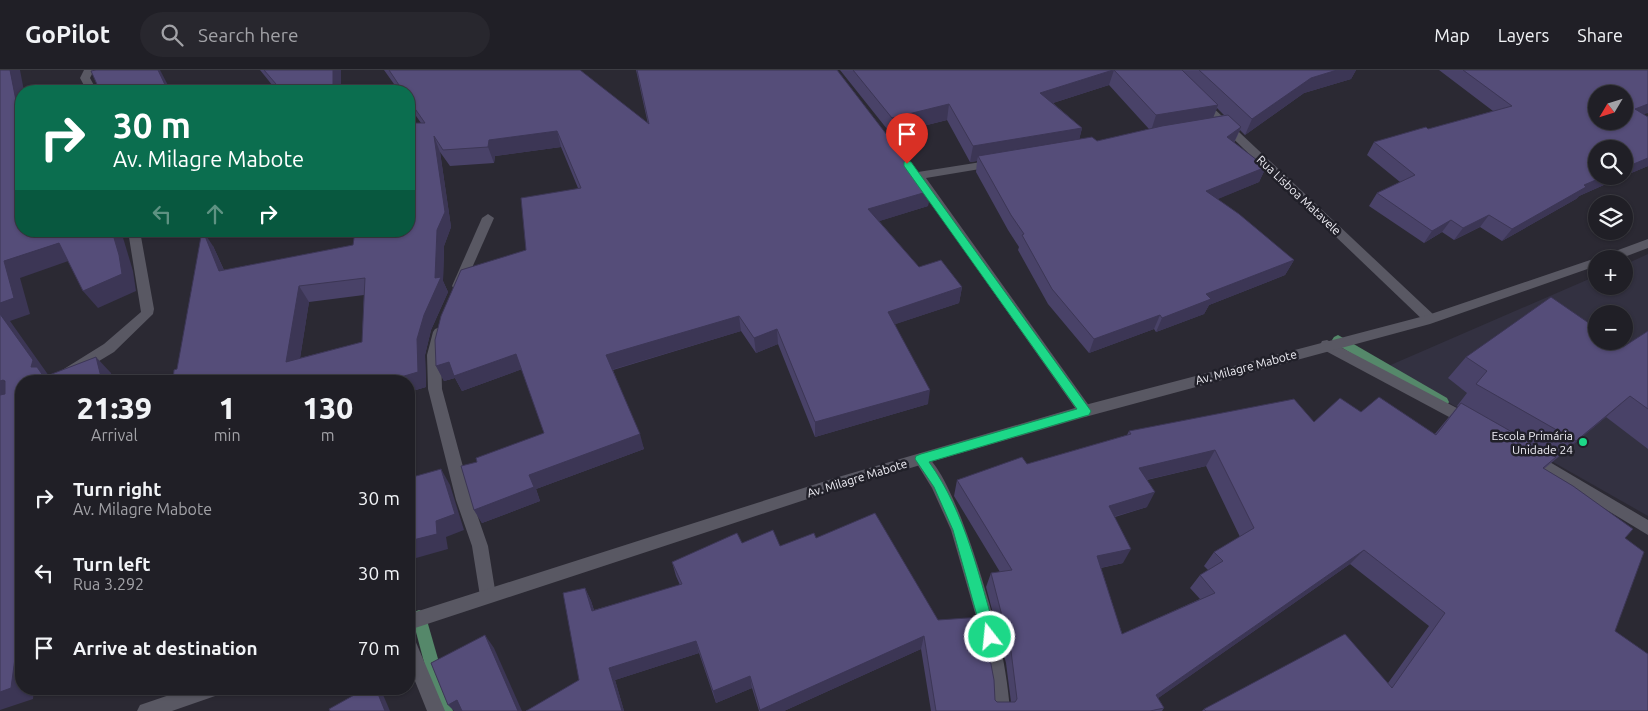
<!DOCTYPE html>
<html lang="en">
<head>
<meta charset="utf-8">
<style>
	:root { --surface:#201f26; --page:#28272e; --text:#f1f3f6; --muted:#a2a2a7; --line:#3d3d43 }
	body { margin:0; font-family:Ubuntu,sans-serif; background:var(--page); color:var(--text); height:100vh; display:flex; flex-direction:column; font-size:19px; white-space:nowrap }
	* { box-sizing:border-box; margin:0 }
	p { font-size:16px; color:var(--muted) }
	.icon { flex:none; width:28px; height:28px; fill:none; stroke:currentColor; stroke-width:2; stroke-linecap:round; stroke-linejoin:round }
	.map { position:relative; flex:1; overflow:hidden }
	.drawer { position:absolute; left:15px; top:305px; width:400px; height:320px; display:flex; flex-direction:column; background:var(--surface); border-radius:20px; box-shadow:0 1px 4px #0004,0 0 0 1px var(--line) }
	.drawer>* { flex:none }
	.guide { position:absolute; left:15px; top:15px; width:400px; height:152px; border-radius:20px; box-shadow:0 1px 4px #0004,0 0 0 1px var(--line); background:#0b6e4f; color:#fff; overflow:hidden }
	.needle { width:32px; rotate:232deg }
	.controls { position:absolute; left:1588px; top:15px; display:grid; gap:10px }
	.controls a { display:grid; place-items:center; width:45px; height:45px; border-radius:50%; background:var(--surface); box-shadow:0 1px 4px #0004,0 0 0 1px var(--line); font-size:25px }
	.pin { position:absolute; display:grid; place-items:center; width:42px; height:42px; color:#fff; margin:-51px -21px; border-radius:50% 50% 50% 0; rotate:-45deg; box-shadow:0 0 5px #0007 }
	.pin .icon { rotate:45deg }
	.me { position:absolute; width:55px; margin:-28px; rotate:344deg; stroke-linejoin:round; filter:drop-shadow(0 0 4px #0008) }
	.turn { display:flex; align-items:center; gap:18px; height:105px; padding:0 15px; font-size:22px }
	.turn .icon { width:65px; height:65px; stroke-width:2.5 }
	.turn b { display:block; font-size:35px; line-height:42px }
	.lanes { display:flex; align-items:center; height:48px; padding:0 15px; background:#0003; justify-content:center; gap:25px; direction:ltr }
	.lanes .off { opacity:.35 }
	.eta { display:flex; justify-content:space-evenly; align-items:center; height:85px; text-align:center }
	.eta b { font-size:30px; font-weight:800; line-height:35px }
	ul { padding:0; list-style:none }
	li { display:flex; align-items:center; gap:15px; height:75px; padding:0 15px }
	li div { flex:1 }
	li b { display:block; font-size:19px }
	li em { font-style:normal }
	header { display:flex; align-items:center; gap:30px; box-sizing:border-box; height:70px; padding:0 25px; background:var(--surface); border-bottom:1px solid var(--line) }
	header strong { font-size:24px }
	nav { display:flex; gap:28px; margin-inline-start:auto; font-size:18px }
	.search { width:350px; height:45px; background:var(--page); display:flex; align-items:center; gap:12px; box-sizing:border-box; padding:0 18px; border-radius:28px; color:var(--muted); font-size:19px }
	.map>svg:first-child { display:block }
	.built { fill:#333141; fill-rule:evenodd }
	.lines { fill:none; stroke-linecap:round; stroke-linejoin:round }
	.stream { fill:#55886a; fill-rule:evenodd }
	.minor { fill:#595863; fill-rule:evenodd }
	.tertiary { fill:#595863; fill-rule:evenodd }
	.wall { fill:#494268; fill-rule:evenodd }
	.shaded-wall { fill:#3c3655 }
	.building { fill:#554d79; stroke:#3c3655; fill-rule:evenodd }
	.route { fill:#1dd888; stroke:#138c58 }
	.poi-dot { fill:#1dd888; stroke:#212029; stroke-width:2 }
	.labels { text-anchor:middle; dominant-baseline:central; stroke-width:5; stroke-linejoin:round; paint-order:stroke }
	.street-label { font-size:12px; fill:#efeef5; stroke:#212029 }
	.poi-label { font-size:12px; fill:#efeef5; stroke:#212029; text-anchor:end }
</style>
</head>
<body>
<header>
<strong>GoPilot</strong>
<div class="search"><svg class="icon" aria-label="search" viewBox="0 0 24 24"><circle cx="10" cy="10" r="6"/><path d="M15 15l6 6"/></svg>Search here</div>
<nav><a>Map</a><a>Layers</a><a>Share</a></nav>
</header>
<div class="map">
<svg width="1648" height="641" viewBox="0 0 1648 641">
	<rect width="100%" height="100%" fill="#2b2933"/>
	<path class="built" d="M1648 184V446L1386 297 1596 206V216H1624V195ZM1596 244H1624V271H1596Z"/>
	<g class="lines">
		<g class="stream">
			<path d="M1338 265 1447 328 1449 332 1447 336H1439L1334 273 1332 270 1334 267Z"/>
			<path d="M419 540 424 542 426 547 453 641H437L412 547 414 542Z"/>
		</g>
		<g class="minor">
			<path d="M84 0H100L92 4 90 8 97 21H87L80 8Z"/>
			<path d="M1202 30 1206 31 1435 246 1436 249 1435 252H1425L1198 35 1197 33Z"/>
			<path d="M994 90 998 92 1000 94 998 96 926 108 1090 337 1092 341 1090 345 1085 347 1080 345 912 106 918 102Z"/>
			<path d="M488 144 494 148 464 216 462 219H454L452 216 482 148Z"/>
			<path d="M128 161H140L154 239 153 244 114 282 66 311H49L51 307 104 274 141 242Z"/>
			<path d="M440 257 445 259 447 262 441 285 442 319 472 430 488 476 496 526 494 531 488 533 482 531 480 526 472 476 456 430 428 319 427 285 433 262 435 259Z"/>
			<path d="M1327 270 1474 347 1476 351 1474 355 1469 357 1464 355 1322 279 1320 275 1322 271Z"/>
			<path d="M1531 381 1648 450V465L1526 391 1524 387 1526 383Z"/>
			<path d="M921 383C951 393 990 533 998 566 1004 590 1008 616 1010 641H992L991 622 982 567 951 460 932 418 914 389 916 385Z"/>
			<path d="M409 568 415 570 445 641H427L409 596Z"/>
		</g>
		<g class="tertiary">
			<path d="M1648 169V178L1619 189H1600L1602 186Z"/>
			<path d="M1596 188 1600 189H1596V196L1430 254 1085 347 835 420 409 560V544L835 408 1085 335 1428 245Z"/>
			<path d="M187 619H221L218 625 172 641H137L140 635Z"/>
		</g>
	</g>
	<g class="wall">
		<path d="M260 0H341V21H277Z"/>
		<path d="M384 0H580L648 54 636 0H837L930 121 928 136 879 151 919 197 962 217 959 233 895 254 928 334 815 367 778 274 756 283 741 261 613 300 644 379 536 419 540 431 482 453 474 440 477 392 544 363 522 299 462 321 455 308 444 311 436 296 526 180 578 118 561 77 495 86 494 93 450 96 440 82 451 157 444 176 443 211 448 222 431 260 425 285 426 317 409 322V311L177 299 213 176 224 200 353 175 409 161 421 53 409 36V21H399ZM364 225 362 272 300 288 309 232Z"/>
		<path d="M840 0H1356L1351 9 1304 23 1245 65 1240 60 1234 73 1266 97 1259 112 1217 129 1294 190 1285 205 1209 235 1204 244 1156 262 1154 259 1089 283 1048 234 1018 180 1019 177 1008 160 976 102 977 91 970 92 947 50 891 64ZM1109 15 1149 59 1097 71 1079 70 1082 58 1053 33ZM1217 38 1224 45 1213 47Z"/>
		<path d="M1439 0H1648L1644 45 1648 47V96L1624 106H1596H1624L1579 126 1576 129 1502 171 1480 157 1454 170 1442 162 1424 173 1369 136 1377 123 1400 112 1367 85 1374 72 1428 59 1493 41Z"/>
		<path d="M1648 261V379L1606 347 1544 399 1625 468 1615 561 1648 641H1202L1204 639 1388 613 1429 556 1350 494 1158 628 1164 638 1162 641H931L921 579 784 641H759L752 618 716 633 699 583 615 610 624 641H526L579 610 585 518 591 531 594 540 680 515 676 506 672 492 742 473 780 476 816 468 938 550 995 630 997 632H1011L1006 593 986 517 991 503 1000 502 954 426 957 410 1027 394 1127 365 1129 361 1314 352 1361 342 1434 365 1458 336H1457L1467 323 1448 308 1466 287 1623 277ZM1206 396 1240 467 1214 482 1204 496 1208 500 1200 505 1190 518 1200 529 1122 564 1101 498 1123 493 1115 447 1147 437V410Z"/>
	</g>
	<g class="shaded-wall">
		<path d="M10 0H20L24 21H21V56Z"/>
		<path d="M158 0H160L171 21H168Z"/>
		<rect x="333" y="0" width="8" height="21"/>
		<path d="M1114 0 1109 15 1037 38 1040 23Z"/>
		<path d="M1337 0H1356L1351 9 1304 23 1245 65 1252 49 1311 8Z"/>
		<path d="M949 34 947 50 891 64 892 48Z"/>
		<path d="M1648 34V43L1624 51 1635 39Z"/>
		<path d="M1218 35 1212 51 1151 61 1156 45Z"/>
		<path d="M1241 57 1234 72 1220 82 1227 67Z"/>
		<path d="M1082 58 1078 74 978 86 977 91 970 92 973 76Z"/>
		<path d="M557 61 561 77 495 86 494 93 488 77 489 70Z"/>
		<path d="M434 66 440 82 451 157 444 176 443 211 448 222 431 260 425 285 426 317 409 322V311H387L417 269 424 245 435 208 437 160Z"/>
		<path d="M1648 88V96L1624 106V98Z"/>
		<path d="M1266 97 1259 112 1199 137 1206 121Z"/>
		<path d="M1605 106H1624L1579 126 1576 129 1502 171 1512 159 1584 115Z"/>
		<path d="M930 121 928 136 867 155 868 139Z"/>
		<path d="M1489 145 1480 157 1454 170 1463 158Z"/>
		<path d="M1451 150 1442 162 1424 173 1432 161Z"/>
		<path d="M112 161H121L133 201 136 221 98 238 83 221Z"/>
		<path d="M203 161 213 176 231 216 219 201Z"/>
		<path d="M59 173 74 189 20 208 30 244 10 251 49 306V311L31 297 0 244V233L4 191Z"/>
		<path d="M1294 190 1285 205 1209 235 1204 244 1156 262 1162 248 1206 224Z"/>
		<path d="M299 216 309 232 297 307 286 292Z"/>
		<path d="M962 217 959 233 887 257 888 242Z"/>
		<path d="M1160 245 1154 259 1089 283 1094 269Z"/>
		<path d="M739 246 741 261 611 300 606 285Z"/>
		<path d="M777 259 778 274 756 283 754 268Z"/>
		<path d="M516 284 522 299 462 321 455 308 444 311 436 296 449 292Z"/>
		<path d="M96 287 111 303 113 311H102Z"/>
		<path d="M3 310 20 325 0 332V311Z"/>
		<path d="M930 320 928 334 815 367V352Z"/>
		<path d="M1630 326 1606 347 1552 392 1576 371Z"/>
		<path d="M640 364 644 379 536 419 540 431 482 453 474 440 529 405Z"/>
		<path d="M1215 380 1206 396 1132 413 1139 398Z"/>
		<path d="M441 399 450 415 464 460 446 467 448 479 409 490V471L436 451Z"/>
		<path d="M1155 422 1147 437 1102 450 1109 436Z"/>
		<path d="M1131 479 1123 493 1090 500 1097 486Z"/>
		<path d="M1364 480 1350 494 1147 636 1156 625Z"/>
		<path d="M585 518 591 531 598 554 592 541Z"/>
		<path d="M21 543V619H34L33 629 0 640V622Z"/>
		<path d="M485 565 494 578 522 641H518Z"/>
		<path d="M924 566 921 579 784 641H760V640Z"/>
		<path d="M696 571 699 583 615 610 624 641H622L609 598Z"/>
		<path d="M750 606 752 618 716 633 713 621Z"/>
		<path d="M376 619H380L381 620 390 641H385Z"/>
		<path d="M457 630 468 641H454L448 635Z"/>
	</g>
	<g class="building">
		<path d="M0 0H10L21 56V161H112L119 185 122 204 83 221 59 173 4 191 14 228 0 233Z"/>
		<path d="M96 0H158L168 21H100L91 1Z"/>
		<path d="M264 0H333V21H282Z"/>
		<path d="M389 0H580L649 54 637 0H837L930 121 868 139 919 197 941 190 962 217 888 242 930 320 815 352 777 259 754 268 739 246 606 285 640 364 529 405 534 417 474 440 461 396 477 392 476 388 544 363 516 284 454 306 449 292 436 296 435 270 441 246 461 200 526 180 521 128 581 118 557 61 489 70 488 77 443 80 434 66 445 142 437 160 435 208 441 207 424 245 417 269 418 302 387 311H173L174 300 177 299 202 161H203L219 201 353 175 355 161H409V53H425L409 30V21H403ZM365 208 362 272 286 292 299 216Z"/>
		<path d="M853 0H1113L1040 23 1082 58 973 76 949 34 892 48Z"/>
		<path d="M1114 0H1182L1218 35 1156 45Z"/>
		<path d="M1199 0H1337L1311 8 1252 49Z"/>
		<path d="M1463 0H1648V34L1635 39 1648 47V88L1624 98V79H1596V106H1605L1584 115 1586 117 1512 159 1489 145 1463 158 1451 150 1432 161 1377 123 1415 105 1374 72 1426 57 1428 59 1512 36ZM1596 24H1624V51H1596Z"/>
		<path d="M1228 45 1241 57 1227 67 1266 97 1206 121 1239 144 1294 190 1206 224 1211 229 1162 248 1160 245 1094 269 1052 219 1022 165 1024 164 1011 145 978 86 1092 67 1097 71 1162 56Z"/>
		<path d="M1551 227 1596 258V271H1615L1623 277 1648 261V339L1630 326 1576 371 1476 314 1487 301 1466 287Z"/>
		<path d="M0 244 33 290 31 297H37L44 307 96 287 102 311H21V543L11 618 0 622V325L5 324V311L3 310 0 311Z"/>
		<path d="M1379 327 1436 365 1461 333 1556 387 1543 398 1573 416 1633 459 1625 468 1644 482 1615 561 1648 584V641H1206L1204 639 1345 564 1392 618 1445 543 1364 480 1156 625 1164 638 1150 641H936L924 566 760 640 750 606 713 621 696 571 609 598 622 641H526L579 610 563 523 585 518 592 541 682 514 672 492 737 463 742 473 773 460 780 476 814 463 816 468 875 443 938 550 982 547 994 610 995 630 997 632H1015L1017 629 1011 581 991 503 1012 500 957 410 1022 387 1027 394 1131 364 1129 361 1294 329 1314 352 1340 328 1361 342ZM1215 380 1254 458 1214 482 1223 491 1200 505 1215 523 1122 564 1097 486 1131 479 1109 436 1155 422 1139 398Z"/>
		<path d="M441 399 455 444 436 451 437 464 409 471V408Z"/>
		<path d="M485 565 518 641H462L457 630 448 635 431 593Z"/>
		<path d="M365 619H376L385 641H330L329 639Z"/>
	</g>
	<path class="route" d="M907 91 911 92 1091 341 1089 345 1085 346 929 392C966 443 979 507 997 567L995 572 990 574 985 572 983 567 953 460 934 417 915 389 916 386 921 384 1077 339 904 96V92Z"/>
	<circle class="poi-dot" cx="1583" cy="372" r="5"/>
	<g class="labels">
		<g class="street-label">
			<text transform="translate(1299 125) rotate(43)">Rua Lisboa Matavele</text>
			<text transform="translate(1246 297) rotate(-15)">Av. Milagre Mabote</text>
			<text transform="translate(857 408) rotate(-17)">Av. Milagre Mabote</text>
		</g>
		<g class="poi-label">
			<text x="1573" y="365">Escola Primária<tspan x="1573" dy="14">Unidade 24</tspan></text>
		</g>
	</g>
</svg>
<div class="controls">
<a><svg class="needle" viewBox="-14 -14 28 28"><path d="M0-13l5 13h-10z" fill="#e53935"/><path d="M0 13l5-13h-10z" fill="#a2a2a7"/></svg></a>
<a><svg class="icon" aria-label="search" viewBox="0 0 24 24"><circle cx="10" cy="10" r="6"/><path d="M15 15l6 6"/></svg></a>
<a><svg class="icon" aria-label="layers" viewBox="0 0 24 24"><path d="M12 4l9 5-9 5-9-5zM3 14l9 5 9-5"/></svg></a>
<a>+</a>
<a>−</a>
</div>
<div class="pin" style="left:907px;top:94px;background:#d93025"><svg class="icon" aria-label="arrive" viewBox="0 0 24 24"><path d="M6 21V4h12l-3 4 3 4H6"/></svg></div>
<svg class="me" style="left:990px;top:567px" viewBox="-20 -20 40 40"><circle r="17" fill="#1dd888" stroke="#fff" stroke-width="3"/><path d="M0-11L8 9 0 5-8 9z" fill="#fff"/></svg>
<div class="guide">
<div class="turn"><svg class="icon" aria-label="right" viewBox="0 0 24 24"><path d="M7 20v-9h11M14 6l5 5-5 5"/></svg><div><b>30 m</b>Av. Milagre Mabote</div></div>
<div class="lanes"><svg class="icon off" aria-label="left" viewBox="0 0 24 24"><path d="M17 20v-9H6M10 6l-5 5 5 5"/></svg><svg class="icon off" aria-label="ahead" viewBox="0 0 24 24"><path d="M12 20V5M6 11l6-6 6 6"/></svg><svg class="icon" aria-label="right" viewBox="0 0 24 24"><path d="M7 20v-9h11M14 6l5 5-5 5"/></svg></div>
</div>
<section class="drawer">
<div class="eta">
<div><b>21:39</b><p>Arrival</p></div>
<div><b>1</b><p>min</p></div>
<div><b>130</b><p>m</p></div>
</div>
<ul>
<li><svg class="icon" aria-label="right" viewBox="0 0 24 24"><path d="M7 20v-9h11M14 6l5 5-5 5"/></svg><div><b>Turn right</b><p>Av. Milagre Mabote</p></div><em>30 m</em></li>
<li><svg class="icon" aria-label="left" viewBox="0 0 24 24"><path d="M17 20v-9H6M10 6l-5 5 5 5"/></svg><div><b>Turn left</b><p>Rua 3.292</p></div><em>30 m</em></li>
<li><svg class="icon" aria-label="arrive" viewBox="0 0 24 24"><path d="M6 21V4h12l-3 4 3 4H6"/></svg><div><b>Arrive at destination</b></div><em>70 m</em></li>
</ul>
</section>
</div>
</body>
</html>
